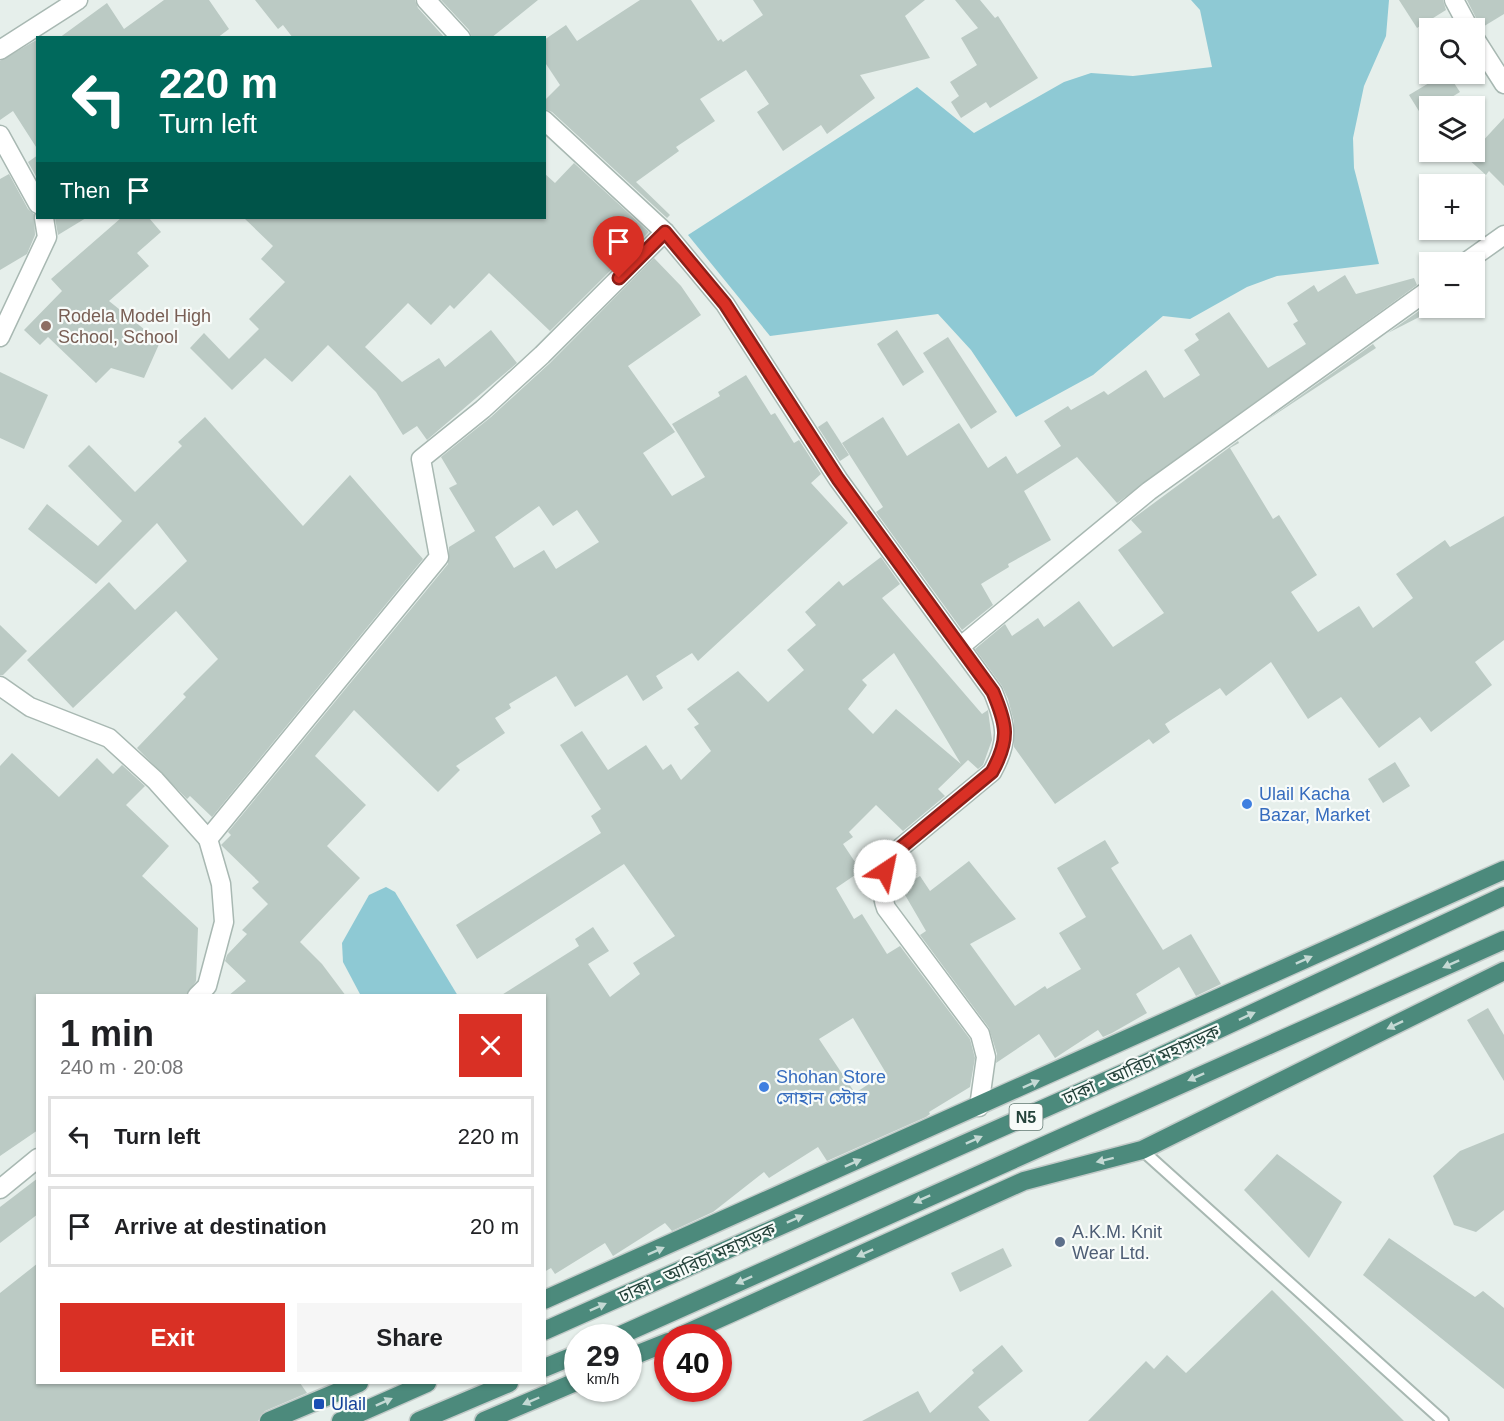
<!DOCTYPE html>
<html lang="en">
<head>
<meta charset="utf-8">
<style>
	:root { --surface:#fff; --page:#f6f6f6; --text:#202124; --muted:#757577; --line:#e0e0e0; --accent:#d93025 }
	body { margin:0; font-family:Helvetica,"Noto Sans Bengali",sans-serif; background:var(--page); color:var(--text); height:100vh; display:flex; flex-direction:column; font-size:22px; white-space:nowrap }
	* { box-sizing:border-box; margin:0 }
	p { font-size:20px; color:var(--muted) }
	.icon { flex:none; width:33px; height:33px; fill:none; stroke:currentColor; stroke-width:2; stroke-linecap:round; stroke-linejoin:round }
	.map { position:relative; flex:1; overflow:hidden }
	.side { position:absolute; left:36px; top:994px; width:510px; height:390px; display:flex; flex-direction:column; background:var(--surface); border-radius:0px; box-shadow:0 2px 4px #0004 }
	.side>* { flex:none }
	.guide { position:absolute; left:36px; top:36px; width:510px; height:183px; border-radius:0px; box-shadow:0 2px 4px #0004; background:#00695c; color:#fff; overflow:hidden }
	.controls { position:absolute; left:1419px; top:18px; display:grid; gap:12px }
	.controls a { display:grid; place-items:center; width:66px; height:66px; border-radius:0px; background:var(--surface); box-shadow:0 2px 4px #0004; font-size:30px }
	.speed { position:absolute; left:564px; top:1324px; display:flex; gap:12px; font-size:30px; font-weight:700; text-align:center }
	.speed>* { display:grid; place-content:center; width:78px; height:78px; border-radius:50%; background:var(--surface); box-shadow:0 2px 4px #0004; line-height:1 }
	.speed small { font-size:15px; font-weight:400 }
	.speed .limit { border:9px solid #d22; background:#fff; color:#111 }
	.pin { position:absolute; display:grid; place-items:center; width:51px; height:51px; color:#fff; margin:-62px -26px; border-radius:50% 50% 50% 0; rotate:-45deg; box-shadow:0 0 6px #0007 }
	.pin .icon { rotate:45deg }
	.me { position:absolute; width:66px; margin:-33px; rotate:34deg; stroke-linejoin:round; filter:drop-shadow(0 0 4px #0008) }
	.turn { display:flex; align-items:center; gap:21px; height:126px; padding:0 24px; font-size:27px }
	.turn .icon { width:78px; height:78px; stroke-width:2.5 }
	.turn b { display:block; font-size:42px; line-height:51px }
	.then { display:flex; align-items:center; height:57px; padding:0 24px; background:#0003; gap:12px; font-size:22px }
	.round { display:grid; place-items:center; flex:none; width:63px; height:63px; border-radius:0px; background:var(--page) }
	.overview { display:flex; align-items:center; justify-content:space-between; height:102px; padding:0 24px }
	h1 { font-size:36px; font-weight:600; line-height:45px }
	.action { display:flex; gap:12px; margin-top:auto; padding:12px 24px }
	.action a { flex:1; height:69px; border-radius:0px; background:var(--accent); color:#fff; font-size:24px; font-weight:600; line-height:69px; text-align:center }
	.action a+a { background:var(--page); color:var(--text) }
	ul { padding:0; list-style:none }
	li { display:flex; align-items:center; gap:18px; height:81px; margin:0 12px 9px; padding:0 12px; border:3px solid var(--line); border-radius:0px }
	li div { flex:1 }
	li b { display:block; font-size:22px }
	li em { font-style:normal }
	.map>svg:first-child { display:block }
	.water { fill:#8ec9d4 }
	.building { fill:#bbcac4; fill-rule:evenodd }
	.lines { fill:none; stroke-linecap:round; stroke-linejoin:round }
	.service-casing { stroke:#a8b8b2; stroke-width:14 }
	.minor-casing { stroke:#a8b8b2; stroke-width:21 }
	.tertiary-casing { stroke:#a8b8b2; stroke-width:21 }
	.trunk-casing { stroke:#c2cac8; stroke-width:21 }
	.service { stroke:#fff; stroke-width:10 }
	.minor { stroke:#fff; stroke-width:18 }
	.tertiary { stroke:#fff; stroke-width:18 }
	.trunk { stroke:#4c8a7c; stroke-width:18 }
	.oneway { fill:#c4d9d4 }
	.route-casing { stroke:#8d1f18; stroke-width:15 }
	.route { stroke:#d93025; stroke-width:10 }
	.education-dot { fill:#8d6e63; stroke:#f7fbf9; stroke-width:2 }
	.shop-dot { fill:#3f7fe0; stroke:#f7fbf9; stroke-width:2 }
	.service-dot { fill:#5c6f8a; stroke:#f7fbf9; stroke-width:2 }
	.transit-dot { fill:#1a4fb4; stroke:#f7fbf9; stroke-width:2 }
	.labels { text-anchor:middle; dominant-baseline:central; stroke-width:4.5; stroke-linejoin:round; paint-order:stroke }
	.shield { fill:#f7fbf9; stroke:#637a73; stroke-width:1.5 }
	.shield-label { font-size:16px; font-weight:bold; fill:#24423a }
	.education-label { font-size:18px; fill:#785e54; stroke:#f7fbf9; text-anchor:start }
	.shop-label { font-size:18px; fill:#366cbe; stroke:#f7fbf9; text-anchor:start }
	.street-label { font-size:18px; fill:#24423a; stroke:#f7fbf9 }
	.service-label { font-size:18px; fill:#4e5e75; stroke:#f7fbf9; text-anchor:start }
	.transit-label { font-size:18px; fill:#164399; stroke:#f7fbf9; text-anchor:start }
</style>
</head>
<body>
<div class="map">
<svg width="1504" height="1421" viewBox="0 0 1504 1421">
	<rect width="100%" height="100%" fill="#e6efeb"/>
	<g class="water">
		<path d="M1191 0H1389L1386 36 1364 86 1353 138 1354 168 1379 264 1277 276 1247 287 1190 319 1163 316 1093 375 1016 417 971 350 938 314 770 336 688 235 917 87 974 133 1064 82 1091 73 1133 76 1212 67 1200 10Z"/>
		<path d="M386 887 395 892 458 996H361L343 962 342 943 369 895Z"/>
	</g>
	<g class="building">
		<path d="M164 0H209L229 29 217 38H59L107 3 124 29Z"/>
		<path d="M255 0H415L418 8 445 38H293L283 25 278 29Z"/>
		<path d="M441 0H538L491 38H472L469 30Z"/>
		<path d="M640 0H691L718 41 721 39 723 42 763 15 753 0H925L905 16 930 58 860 75 875 98 827 134 821 125 783 151 757 112 769 104 746 70 700 99 715 121 676 147 679 151 636 182 670 215 667 218 552 112 544 109V101L560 85 544 61V40L566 25 577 41Z"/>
		<path d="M955 0H980L995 18 998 16 1038 78 990 108 986 102 961 118 951 102 959 96 950 82 977 65 961 38 978 28Z"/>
		<path d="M1399 0H1443L1446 10 1417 28Z"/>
		<path d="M1467 0H1504V14L1481 28Z"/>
		<path d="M38 39V150L13 111 0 120V61Z"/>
		<path d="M1444 74H1448L1460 92 1437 106H1430V111L1422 116 1409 95Z"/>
		<path d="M1504 118V186L1489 171 1486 175 1467 158Z"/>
		<path d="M38 155V180L28 162Z"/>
		<path d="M574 163 649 232 550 331 489 273 454 309 450 305 431 325 408 303 365 347 402 382 439 358 445 367 491 330 517 363 427 440 417 426 403 435 376 392 328 345 292 382 265 358 232 390 190 348 204 333 229 359 259 329 249 319 285 282 261 259 273 246 244 218H544V173L555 183Z"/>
		<path d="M9 174 28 209 34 214 35 235 27 254 0 270V179Z"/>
		<path d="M55 218H86L58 235Z"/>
		<path d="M121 218H149L161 232 137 253 149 266 109 301 160 342 144 378 111 368 96 383 48 337 40 345 24 330 62 291 51 279Z"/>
		<path d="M654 258 681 286 701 315 628 366 675 432 643 453 672 496 705 477 672 424 720 396 718 392 746 375 771 415 775 413 794 443 799 440 821 474 811 483 848 523 698 661 692 653 656 676 663 688 643 701 627 675 575 707 556 676 509 704 511 708 495 718 505 733 456 766 460 770 438 792 354 710 315 756 366 805 327 846 360 878 300 942 322 964 346 996H228L246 981 225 961 227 955 247 934 242 930 268 904 252 888 259 882 221 845 231 835 228 832 448 564 449 547 475 531 449 488 457 484 441 457 491 417 550 363ZM539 506 553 526 577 510 599 542 556 569 544 550 514 568 495 537Z"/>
		<path d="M1345 275 1356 294 1414 278 1417 285 1117 503 1077 457 1024 491 1051 540 1008 564 1009 567 981 584 993 605 962 630 876 512 883 507 842 443 883 417 907 456 959 423 988 468 1006 456 1017 474 1061 446 1044 421 1068 406 1071 410 1104 391 1108 395 1146 370 1164 398 1200 375 1184 350 1199 340 1195 334 1229 312 1268 368 1306 344 1293 324 1298 321 1287 303 1314 285 1318 292Z"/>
		<path d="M1426 306 1429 312 1388 333Z"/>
		<path d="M897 330 924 372 903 386 877 344Z"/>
		<path d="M948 337 997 412 971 429 923 353Z"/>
		<path d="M1373 344 1376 348 1261 424Z"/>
		<path d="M0 372 48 395 24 449 0 438Z"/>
		<path d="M205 417 303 526 350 475 423 559 212 817 190 796 187 799 137 748 186 697 183 694 218 659 176 611 73 708 27 660 109 582 135 610 187 561 157 523 96 584 28 529 47 504 98 546 122 521 68 466 89 445 135 492 182 446 178 442Z"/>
		<path d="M827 421 849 455 840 461 818 427Z"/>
		<path d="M1238 441 1239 443 1230 448 1273 519 1279 515 1317 575 1291 592 1318 632 1359 606 1373 628 1413 598 1396 574 1445 540 1450 547 1504 516V640L1475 662 1492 685 1431 732 1420 717 1379 748 1341 697 1308 719 1271 662 1226 696 1220 688 1165 724 1170 732 1153 744 1149 739 1055 804 1014 747V722L1008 699 1002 686 975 649 1005 624 1012 636 1038 618 1044 627 1079 601 1113 647 1164 613 1118 550 1142 532 1131 520Z"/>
		<path d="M881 557 900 584 882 598 982 714 988 710 992 740 983 765 978 769 968 760 938 789 945 796 903 831 876 805 849 832 853 837 843 844 861 871 836 888 854 919 862 914 887 954 900 946 970 1039 975 1058 970 1087 929 1112 930 1114 926 1117 827 1161 818 1147 769 1178 764 1172 713 1212 672 1231 665 1223 613 1256 605 1243 555 1274 551 1268 544 1272V996H500L579 946 575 939 593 927 609 951 588 964 610 997 640 974 633 963 675 936 624 864 477 959 456 925 601 833 591 816 601 809 560 745 582 731 608 770 646 745 663 770 671 764 681 780 711 751 694 727 699 724 687 709 738 671 768 702 804 670 787 650 816 625 805 612 839 581 843 586ZM894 653 920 695 961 764 896 709 873 734 848 709 867 685 862 680ZM853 1018 886 1073 855 1093 819 1039Z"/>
		<path d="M0 625 27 651 3 675H0Z"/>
		<path d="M12 753 59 797 97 758 113 774 122 765 145 786 126 805 169 846 142 876 198 928 196 981 186 996H38V1130L0 1156V766Z"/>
		<path d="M1395 762 1410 786 1383 803 1368 779Z"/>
		<path d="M1105 840 1119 863 1111 868 1163 950 1191 934 1221 984 1196 996 1179 967 1136 994 1147 1013 1112 1033 1103 1037 1098 1030 1055 1058 1039 1034 996 1063 997 1054 989 1028 920 935 926 931 901 888 920 876 930 891 969 861 1016 919 970 944 1015 1006 1045 986 1047 989 1081 969 1059 933 1086 917 1057 868Z"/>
		<path d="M1488 1008 1504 1035V1081L1467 1020Z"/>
		<path d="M1504 1133V1210L1476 1232 1454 1225 1433 1176 1460 1151Z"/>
		<path d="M1277 1154 1342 1202 1309 1258 1244 1190Z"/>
		<path d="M38 1178V1214L0 1243V1207Z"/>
		<path d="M1389 1238 1475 1297 1483 1291 1504 1308V1389L1363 1275Z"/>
		<path d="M1003 1248 1012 1266 960 1292 951 1273Z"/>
		<path d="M38 1263V1383H300L307 1393 265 1411 258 1421H0V1293Z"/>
		<path d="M1272 1290 1404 1421H1088L1146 1361 1154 1369 1167 1355 1186 1373Z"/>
		<path d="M1002 1345 1023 1371 978 1407 990 1421H862L918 1391 930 1413 974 1373 972 1370Z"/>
	</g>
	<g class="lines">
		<g class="service-casing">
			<path id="service" d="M1142 1150 1443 1421"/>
		</g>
		<g class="minor-casing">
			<g id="minor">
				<path d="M1454 0 1469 28"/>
				<path d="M1474 37 1504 84"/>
				<path d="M0 50 78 0"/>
				<path d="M0 135 38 204"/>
				<path d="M1466 262 1504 235"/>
				<path d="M0 337 47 237 44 218"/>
				<path d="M961 646 1149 491 1430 289"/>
				<path d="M0 686 30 707 109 738 155 780 208 839"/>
				<path d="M197 996 207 986 224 922 221 884 208 839 439 557 421 459 483 409 542 355 665 232"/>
				<path d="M0 1189 38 1158"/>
			</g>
		</g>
		<g class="tertiary-casing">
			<g id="tertiary">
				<path d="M426 0 461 38"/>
				<path d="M544 120 665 232 725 304 838 479 993 692C1006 724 1010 740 992 772L899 849C885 868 878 886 886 908L980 1034 986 1057 979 1107"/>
			</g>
		</g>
		<g class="trunk-casing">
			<g id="trunk">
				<path d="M544 1300 1504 870"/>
				<path d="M544 1331 1144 1064 1504 896"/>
				<path d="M614 1338 1504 940"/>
				<path d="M676 1338 1024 1181 1142 1150 1504 971"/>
				<path d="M628 1358 668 1342"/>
				<path d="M544 1368 578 1354"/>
				<path d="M269 1421 359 1383"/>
				<path d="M341 1421 427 1383"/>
				<path d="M419 1421 509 1383"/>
				<path d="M484 1421 578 1381"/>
			</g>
		</g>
		<use href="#service" class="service"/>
		<use href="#minor" class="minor"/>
		<use href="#tertiary" class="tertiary"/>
		<use href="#trunk" class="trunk"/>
	</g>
	<defs><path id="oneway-solid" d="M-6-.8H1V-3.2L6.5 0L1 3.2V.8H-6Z" transform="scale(1.5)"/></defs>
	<g class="oneway">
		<use href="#oneway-solid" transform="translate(1304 960) rotate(-24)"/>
		<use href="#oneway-solid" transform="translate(1451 964) rotate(156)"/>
		<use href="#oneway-solid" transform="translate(1247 1016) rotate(-25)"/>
		<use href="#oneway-solid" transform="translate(1395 1025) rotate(154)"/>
		<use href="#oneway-solid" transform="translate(1196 1077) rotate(156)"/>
		<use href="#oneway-solid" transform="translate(1031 1084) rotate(-24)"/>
		<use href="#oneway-solid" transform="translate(974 1140) rotate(-24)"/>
		<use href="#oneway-solid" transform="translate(1105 1160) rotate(166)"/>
		<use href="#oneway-solid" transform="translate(853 1163) rotate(-24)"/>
		<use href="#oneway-solid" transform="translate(922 1199) rotate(156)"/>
		<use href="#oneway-solid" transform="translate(795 1219) rotate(-24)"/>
		<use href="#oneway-solid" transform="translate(656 1251) rotate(-24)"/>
		<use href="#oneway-solid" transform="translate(865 1253) rotate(156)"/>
		<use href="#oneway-solid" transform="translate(744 1280) rotate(156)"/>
		<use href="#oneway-solid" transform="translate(598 1307) rotate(-24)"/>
		<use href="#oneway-solid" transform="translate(531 1401) rotate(157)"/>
		<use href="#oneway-solid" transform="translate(384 1402) rotate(-24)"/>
	</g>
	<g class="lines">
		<g class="route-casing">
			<path id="route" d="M619 278 665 232 725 304 838 479 993 692C1007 725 1010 739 992 772L899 849 885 871"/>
		</g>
		<use href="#route" class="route"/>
	</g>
	<circle class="education-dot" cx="46" cy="326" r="6"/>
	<g class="shop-dot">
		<circle cx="1247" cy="804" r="6"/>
		<circle cx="764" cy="1087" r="6"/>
	</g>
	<circle class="service-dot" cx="1060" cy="1242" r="6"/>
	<rect class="transit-dot" x="313" y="1398" width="12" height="12" rx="3"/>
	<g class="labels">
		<rect class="shield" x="1009.5" y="1104" width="33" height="26" rx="4.5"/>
		<g class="shield-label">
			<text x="1026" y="1117">N5</text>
		</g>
		<g class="education-label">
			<text x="58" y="316">Rodela Model High<tspan x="58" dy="21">School, School</tspan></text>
		</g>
		<g class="shop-label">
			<text x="1259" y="794">Ulail Kacha<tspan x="1259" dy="21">Bazar, Market</tspan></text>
			<text x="776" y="1077">Shohan Store<tspan x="776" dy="21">সোহান স্টোর</tspan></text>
		</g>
		<g class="street-label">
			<text transform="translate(1141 1065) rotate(-24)">ঢাকা - আরিচা মহাসড়ক</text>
			<text transform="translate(697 1263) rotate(-24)">ঢাকা - আরিচা মহাসড়ক</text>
		</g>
		<g class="service-label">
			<text x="1072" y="1232">A.K.M. Knit<tspan x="1072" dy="21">Wear Ltd.</tspan></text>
		</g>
		<g class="transit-label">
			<text x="331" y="1404">Ulail</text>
		</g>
	</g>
</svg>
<div class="controls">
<a><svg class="icon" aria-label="search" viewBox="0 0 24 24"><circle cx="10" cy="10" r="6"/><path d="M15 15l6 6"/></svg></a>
<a><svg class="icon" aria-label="layers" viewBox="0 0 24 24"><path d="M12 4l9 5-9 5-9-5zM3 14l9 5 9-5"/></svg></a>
<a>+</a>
<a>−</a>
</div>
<div class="speed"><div>29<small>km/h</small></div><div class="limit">40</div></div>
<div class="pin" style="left:619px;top:278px;background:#d93025"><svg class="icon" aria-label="arrive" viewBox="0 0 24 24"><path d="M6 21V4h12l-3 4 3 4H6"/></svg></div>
<svg class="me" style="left:885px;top:871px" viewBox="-20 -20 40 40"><circle r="19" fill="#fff"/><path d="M0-13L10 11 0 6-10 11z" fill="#d93025"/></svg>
<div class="guide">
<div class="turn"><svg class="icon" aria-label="left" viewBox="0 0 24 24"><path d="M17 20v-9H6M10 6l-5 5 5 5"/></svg><div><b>220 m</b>Turn left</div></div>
<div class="then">Then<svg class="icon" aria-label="arrive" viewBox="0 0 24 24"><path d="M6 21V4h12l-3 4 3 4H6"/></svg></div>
</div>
<section class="side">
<div class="overview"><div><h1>1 min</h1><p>240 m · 20:08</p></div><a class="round" style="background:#d93025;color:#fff"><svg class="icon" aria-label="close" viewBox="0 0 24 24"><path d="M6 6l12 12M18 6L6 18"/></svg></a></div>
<ul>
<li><svg class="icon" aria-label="left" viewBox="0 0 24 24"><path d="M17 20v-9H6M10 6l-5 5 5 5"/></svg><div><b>Turn left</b></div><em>220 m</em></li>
<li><svg class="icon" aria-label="arrive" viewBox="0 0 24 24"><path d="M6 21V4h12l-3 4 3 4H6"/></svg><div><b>Arrive at destination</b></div><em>20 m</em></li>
</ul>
<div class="action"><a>Exit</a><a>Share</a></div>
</section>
</div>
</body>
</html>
